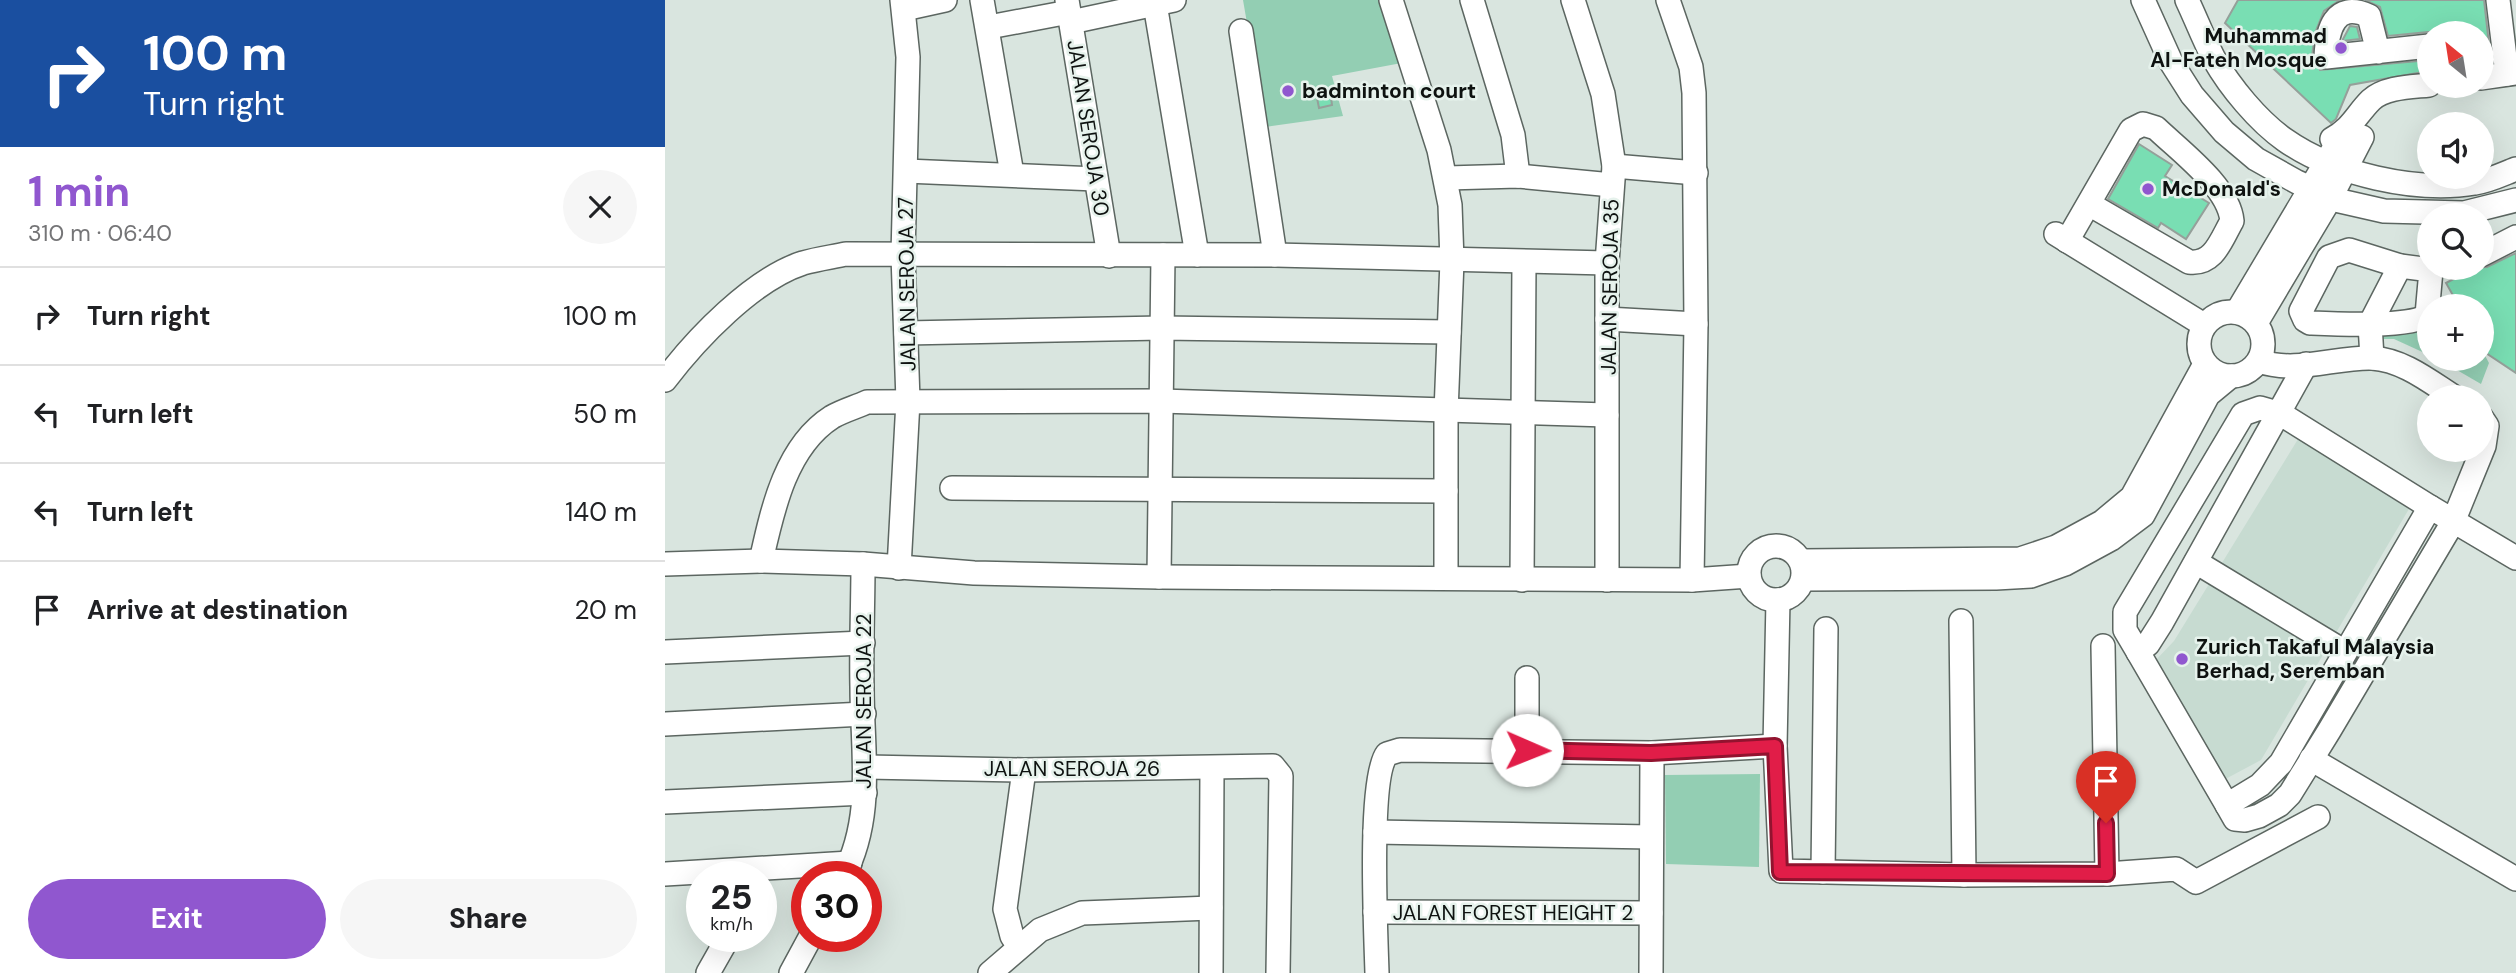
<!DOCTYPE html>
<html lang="en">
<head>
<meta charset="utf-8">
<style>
	:root { --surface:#fff; --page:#f6f6f6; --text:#202124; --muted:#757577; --line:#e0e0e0; --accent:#9057cf }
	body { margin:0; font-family:"DM Sans",sans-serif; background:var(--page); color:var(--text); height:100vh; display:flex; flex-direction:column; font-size:26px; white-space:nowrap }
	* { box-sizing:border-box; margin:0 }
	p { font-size:23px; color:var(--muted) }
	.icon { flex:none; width:38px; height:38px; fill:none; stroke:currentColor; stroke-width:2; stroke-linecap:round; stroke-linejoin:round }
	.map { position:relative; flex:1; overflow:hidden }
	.panel { display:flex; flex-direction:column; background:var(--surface); width:665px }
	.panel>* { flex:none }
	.banner { background:#1a4fa0; color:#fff; overflow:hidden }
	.needle { width:46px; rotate:330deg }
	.buttons { position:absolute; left:1752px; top:21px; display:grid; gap:14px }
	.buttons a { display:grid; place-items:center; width:77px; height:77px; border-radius:50%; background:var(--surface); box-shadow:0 7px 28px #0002; font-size:35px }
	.speed { position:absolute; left:21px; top:861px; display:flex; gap:14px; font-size:35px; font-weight:700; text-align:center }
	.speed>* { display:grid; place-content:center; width:91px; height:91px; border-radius:50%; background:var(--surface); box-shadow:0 7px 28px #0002; line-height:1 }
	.speed small { font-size:18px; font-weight:400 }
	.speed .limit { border:10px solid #d22; background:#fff; color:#111 }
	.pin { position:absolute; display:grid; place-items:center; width:60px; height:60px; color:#fff; margin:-72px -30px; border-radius:50% 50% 50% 0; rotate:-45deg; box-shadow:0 0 7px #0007 }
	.pin .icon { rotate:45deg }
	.me { position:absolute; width:77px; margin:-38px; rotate:91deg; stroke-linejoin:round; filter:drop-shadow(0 0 5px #0008) }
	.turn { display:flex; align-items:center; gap:24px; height:147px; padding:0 28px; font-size:32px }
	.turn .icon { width:91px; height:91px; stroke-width:2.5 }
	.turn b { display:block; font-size:49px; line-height:60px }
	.round { display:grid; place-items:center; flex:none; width:74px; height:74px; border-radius:37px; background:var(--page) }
	.overview { display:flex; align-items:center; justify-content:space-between; height:119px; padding:0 28px }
	h1 { font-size:42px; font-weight:700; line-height:52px; color:var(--accent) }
	.cta { display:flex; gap:14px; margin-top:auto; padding:14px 28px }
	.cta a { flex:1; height:80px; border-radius:42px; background:var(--accent); color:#fff; font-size:28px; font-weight:700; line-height:80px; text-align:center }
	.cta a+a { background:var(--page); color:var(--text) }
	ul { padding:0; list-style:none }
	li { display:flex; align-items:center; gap:21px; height:98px; padding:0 28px; border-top:2px solid var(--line) }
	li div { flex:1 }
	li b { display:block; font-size:26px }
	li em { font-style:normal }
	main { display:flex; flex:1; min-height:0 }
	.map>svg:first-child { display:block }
	.built { fill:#c7dbd1 }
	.green { fill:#93ceb3 }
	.building { fill:#79deb3; stroke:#95a09a; stroke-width:2 }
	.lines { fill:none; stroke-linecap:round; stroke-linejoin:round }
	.minor-casing { stroke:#5c6661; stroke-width:26 }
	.minor { stroke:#fff; stroke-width:23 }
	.route-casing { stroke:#92132f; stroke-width:18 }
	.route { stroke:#e11d48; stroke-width:12 }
	.poi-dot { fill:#9057cf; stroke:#e6f2ec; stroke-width:2.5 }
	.labels { text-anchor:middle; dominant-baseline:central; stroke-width:5; stroke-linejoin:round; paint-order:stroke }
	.poi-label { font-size:21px; font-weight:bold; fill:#0e1210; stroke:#e6f2ec; text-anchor:start }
	.street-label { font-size:21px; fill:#0e1210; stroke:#e6f2ec }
</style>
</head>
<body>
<main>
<section class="panel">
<div class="banner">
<div class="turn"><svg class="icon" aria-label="right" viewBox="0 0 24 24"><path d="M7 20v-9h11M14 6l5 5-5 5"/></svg><div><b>100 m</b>Turn right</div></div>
</div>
<div class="overview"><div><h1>1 min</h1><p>310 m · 06:40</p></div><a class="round"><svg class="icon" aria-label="close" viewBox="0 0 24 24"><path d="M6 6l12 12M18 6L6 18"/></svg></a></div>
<ul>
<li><svg class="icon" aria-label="right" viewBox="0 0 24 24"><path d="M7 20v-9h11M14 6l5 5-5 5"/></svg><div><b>Turn right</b></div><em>100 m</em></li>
<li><svg class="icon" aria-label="left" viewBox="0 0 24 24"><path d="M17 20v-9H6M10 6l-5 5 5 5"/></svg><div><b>Turn left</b></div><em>50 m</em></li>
<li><svg class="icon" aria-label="left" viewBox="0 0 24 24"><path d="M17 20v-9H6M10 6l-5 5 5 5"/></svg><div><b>Turn left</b></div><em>140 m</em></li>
<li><svg class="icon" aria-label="arrive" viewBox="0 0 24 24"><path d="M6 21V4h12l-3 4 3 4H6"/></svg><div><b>Arrive at destination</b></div><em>20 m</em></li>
</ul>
<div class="cta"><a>Exit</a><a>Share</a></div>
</section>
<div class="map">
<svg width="1851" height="973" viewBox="0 0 1851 973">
	<rect width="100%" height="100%" fill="#d9e5df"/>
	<path class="built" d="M1638 431 1751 497 1596 760 1553 783 1488 663 1509 641Z"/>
	<g class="green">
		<path d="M578 0H722L742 62 667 76 678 116 600 127Z"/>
		<path d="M1764 320V355L1729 339H1717L1718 328Z"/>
		<path d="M1817 350 1824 363 1816 384 1773 359H1816Z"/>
		<path d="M1095 774 1094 867 1001 864 1000 775Z"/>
	</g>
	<g class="building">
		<path d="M1573 0H1675L1659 11 1650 33 1647 57 1655 70 1764 60V71L1685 85 1671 119 1666 123 1560 23Z"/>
		<path d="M1700 0H1819L1826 62 1816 64V33L1763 32 1723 36 1715 7Z"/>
		<path d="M1685 26 1692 27 1695 39 1677 41Z"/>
		<path d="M665 90 667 105 654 108 651 93Z"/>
		<path d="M1474 144 1507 165 1500 176 1544 203 1521 239 1496 223 1493 228 1443 199Z"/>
		<path d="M1851 253V373L1821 353 1816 345V306H1794L1781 283 1809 268 1822 267Z"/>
	</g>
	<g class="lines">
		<g class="minor-casing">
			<g id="minor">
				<path d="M317 0 347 174"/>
				<path d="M402 0 444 256"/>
				<path d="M726 0 774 150 785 205 787 261 781 412V577"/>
				<path d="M807 0 848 135 853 176"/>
				<path d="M908 0 938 94 949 166 942 263V580"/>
				<path d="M1003 0 1026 67 1029 93 1031 324 1027 580"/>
				<path d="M1478 0 1506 62 1527 95 1559 132 1591 159 1632 182 1675 201 1719 211 1799 213 1851 200"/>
				<path d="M1522 0C1531 19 1539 40 1549 59 1565 87 1593 121 1620 140 1668 174 1752 193 1810 183 1824 181 1838 174 1851 169"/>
				<path d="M1833 0 1842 74"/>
				<path d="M490 4 532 255"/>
				<path d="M239 9 280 0"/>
				<path d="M406 22 509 0"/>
				<path d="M324 27 404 12"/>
				<path d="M576 31 610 255"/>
				<path d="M1713 52 1704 16C1669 0 1662 31 1661 57L1764 46"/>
				<path d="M1816 78 1851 73"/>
				<path d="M1667 139C1687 128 1691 115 1706 100 1720 87 1746 87 1764 85"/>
				<path d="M949 166 1031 173"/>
				<path d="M241 171 431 179"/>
				<path d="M782 178 853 176 947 185"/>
				<path d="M1391 234 1539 325"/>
				<path d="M1402 241 1466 130 1478 124 1491 128C1515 151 1564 187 1567 221 1556 240 1549 265 1524 262L1424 204"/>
				<path d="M1684 250 1735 266 1766 270 1762 315C1747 328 1667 324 1645 323L1640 320 1636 311 1664 257Z"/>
				<path d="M1816 255 1851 237"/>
				<circle cx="1566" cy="344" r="32"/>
				<path d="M1572 312 1679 132"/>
				<path d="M942 319 1031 324"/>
				<path d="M1591 323 1666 197 1697 137"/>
				<path d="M241 333 497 328 784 332"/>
				<path d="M1707 358 1705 324 1735 266"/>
				<path d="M1594 361C1630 374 1670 357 1707 358 1738 360 1764 381 1789 397"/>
				<path d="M1641 364 1497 622 1483 644 1473 652 1460 630V612L1578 414 1595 408 1616 414 1765 507"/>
				<path d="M0 380C31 339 88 279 138 263 152 259 167 257 181 254L610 255 942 263"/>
				<path d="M1816 417 1822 426 1819 446 1788 522 1664 731 1625 794 1614 805 1594 816 1580 820 1570 819 1562 805 1595 785 1616 763 1765 507 1851 558"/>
				<path d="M287 488 781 491"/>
				<circle cx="1111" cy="573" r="27"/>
				<path d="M96 561C107 512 120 447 167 417 177 411 191 407 202 402L496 401 942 415"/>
				<path d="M1136 561 1355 559 1391 547 1437 522 1467 497 1540 364"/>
				<path d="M1531 562 1680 652"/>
				<path d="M0 564 96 561 198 564 309 573 494 577 1027 580 1084 576"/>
				<path d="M234 568 243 401 238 255 243 57 237 0"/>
				<path d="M494 577 498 255"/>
				<path d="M1138 579 1331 578 1366 576 1400 564 1446 539 1478 515 1543 395 1566 376"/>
				<path d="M857 580 859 262"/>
				<path d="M1113 600 1110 746 1116 871 1299 875 1442 874 1511 869 1531 882 1653 817"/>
				<path d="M1296 621 1299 875"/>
				<path d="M1438 646 1442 874"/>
				<path d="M0 652 198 643"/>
				<path d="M1473 652 1562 805"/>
				<path d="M862 678V750"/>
				<path d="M0 724 199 714"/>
				<path d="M1646 759 1851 879"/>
				<path d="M202 767 359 770 608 766 616 776 613 973"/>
				<path d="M0 802 200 793"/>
				<path d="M710 832 986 837"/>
				<path d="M1158 872 1161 629"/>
				<path d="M0 874 185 863"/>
				<path d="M178 877C210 816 197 753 197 687 196 646 198 605 198 564"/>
				<path d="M710 912 986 913"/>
				<path d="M353 945 347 936 340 909 359 770"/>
				<path d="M43 973 64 936"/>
				<path d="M126 973 146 936"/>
				<path d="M325 973 375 930 417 913 546 908"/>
				<path d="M546 973 547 768"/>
				<path d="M712 973C711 936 703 778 722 754L735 750 987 753 1110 746"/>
				<path d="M986 973 987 753"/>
			</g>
		</g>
		<use href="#minor" class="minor"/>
	</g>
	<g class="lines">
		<g class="route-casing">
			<path id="route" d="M862 750 986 753 1110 746 1115 872 1442 874 1441 823"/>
		</g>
		<use href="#route" class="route"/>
	</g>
	<g class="poi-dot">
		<circle cx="1676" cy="48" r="7"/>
		<circle cx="623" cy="91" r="7"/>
		<circle cx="1483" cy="189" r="7"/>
		<circle cx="1517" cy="659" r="7"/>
	</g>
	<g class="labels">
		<g class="poi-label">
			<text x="1662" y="36" text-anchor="end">Muhammad<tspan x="1662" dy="24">Al-Fateh Mosque</tspan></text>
			<text x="637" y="91">badminton court</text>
			<text x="1497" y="189">McDonald's</text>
			<text x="1531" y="647">Zurich Takaful Malaysia<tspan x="1531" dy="24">Berhad, Seremban</tspan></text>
		</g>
		<g class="street-label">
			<text transform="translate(423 128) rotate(81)">JALAN SEROJA 30</text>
			<text transform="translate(242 284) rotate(-91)">JALAN SEROJA 27</text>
			<text transform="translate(945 287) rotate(-89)">JALAN SEROJA 35</text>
			<text transform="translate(199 701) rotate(-90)">JALAN SEROJA 22</text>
			<text x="407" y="769">JALAN SEROJA 26</text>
			<text x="848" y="913">JALAN FOREST HEIGHT 2</text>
		</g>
	</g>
</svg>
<div class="buttons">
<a><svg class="needle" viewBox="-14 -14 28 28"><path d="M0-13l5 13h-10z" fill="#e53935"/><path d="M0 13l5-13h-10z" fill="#757577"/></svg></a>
<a><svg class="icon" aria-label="sound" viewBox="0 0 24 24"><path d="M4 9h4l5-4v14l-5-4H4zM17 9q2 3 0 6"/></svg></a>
<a><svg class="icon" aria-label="search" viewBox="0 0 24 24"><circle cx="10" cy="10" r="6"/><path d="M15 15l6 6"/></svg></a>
<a>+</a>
<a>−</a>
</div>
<div class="speed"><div>25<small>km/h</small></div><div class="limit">30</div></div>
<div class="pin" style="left:1441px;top:823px;background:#d93025"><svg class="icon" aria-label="arrive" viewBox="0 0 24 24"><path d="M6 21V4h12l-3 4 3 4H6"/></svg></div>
<svg class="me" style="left:862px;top:750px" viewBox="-20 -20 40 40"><circle r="19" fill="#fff"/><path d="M0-13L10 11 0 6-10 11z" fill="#e11d48"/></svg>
</div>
</main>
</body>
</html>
